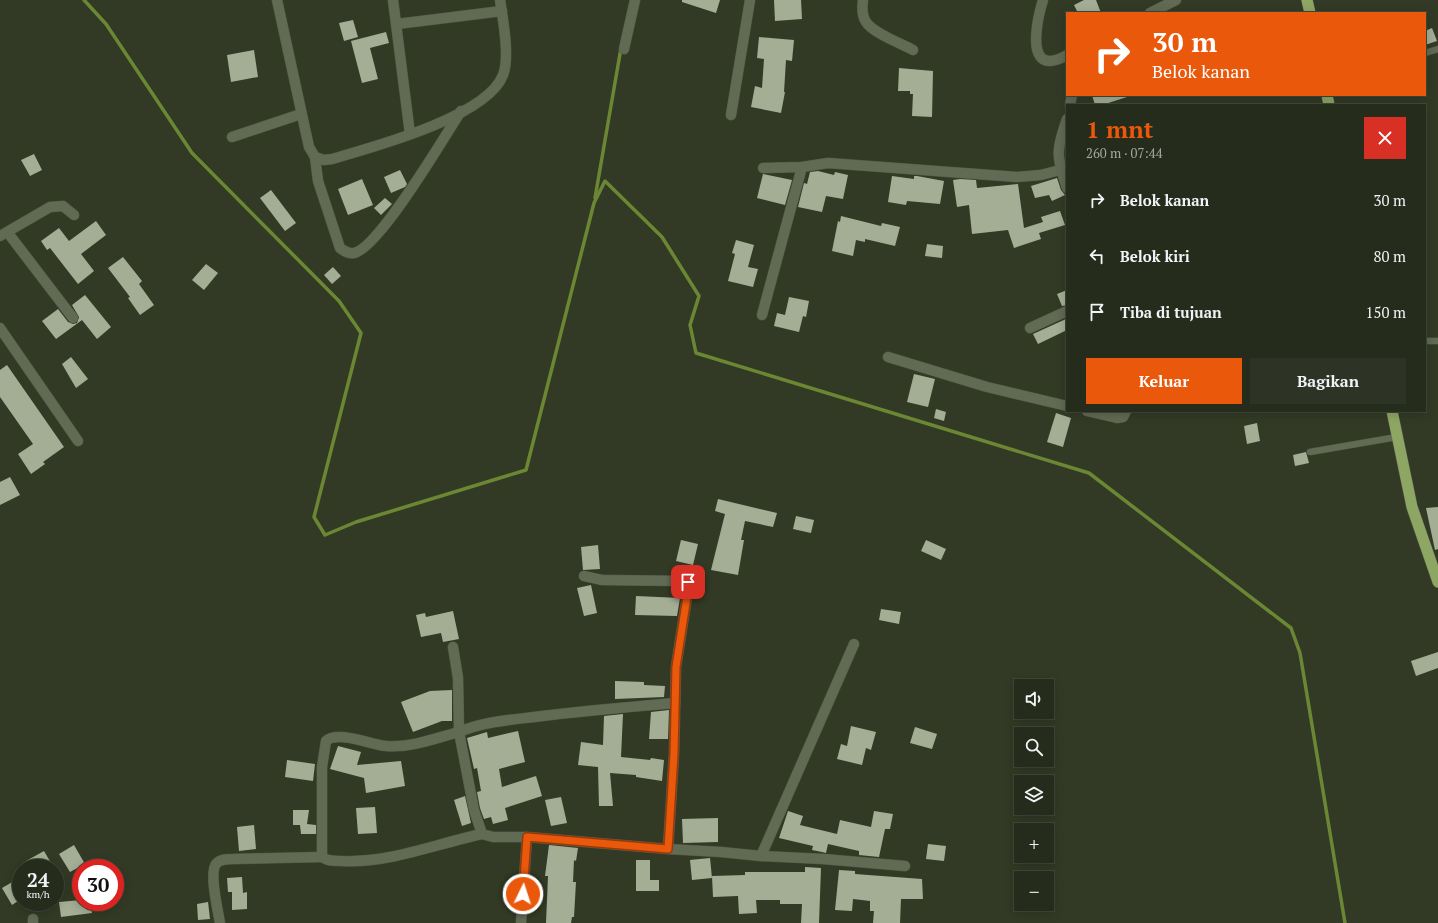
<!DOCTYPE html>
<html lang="id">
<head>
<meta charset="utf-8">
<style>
	:root { --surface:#262c1c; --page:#2e3425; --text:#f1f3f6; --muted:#a4a7a3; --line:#42483b; --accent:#ea580c }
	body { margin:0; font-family:"PT Serif",serif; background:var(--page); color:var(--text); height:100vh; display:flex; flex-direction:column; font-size:15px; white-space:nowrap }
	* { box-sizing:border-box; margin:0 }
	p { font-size:13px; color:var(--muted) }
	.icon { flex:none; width:22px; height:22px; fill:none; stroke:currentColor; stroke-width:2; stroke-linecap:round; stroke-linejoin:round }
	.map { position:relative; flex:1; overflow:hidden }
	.panel { position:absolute; left:1066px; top:104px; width:360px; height:308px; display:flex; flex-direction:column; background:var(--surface); border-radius:0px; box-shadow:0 2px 10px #0003,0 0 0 1px var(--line) }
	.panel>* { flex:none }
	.guide { position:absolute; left:1066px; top:12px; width:360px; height:84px; border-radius:0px; box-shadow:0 2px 10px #0003,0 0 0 1px var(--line); background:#ea580c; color:#fff; overflow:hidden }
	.fabs { position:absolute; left:1014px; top:679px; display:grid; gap:8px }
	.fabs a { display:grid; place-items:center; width:40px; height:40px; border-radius:0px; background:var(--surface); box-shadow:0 2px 10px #0003,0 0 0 1px var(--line); font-size:20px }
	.speed { position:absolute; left:12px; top:859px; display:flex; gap:8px; font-size:20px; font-weight:700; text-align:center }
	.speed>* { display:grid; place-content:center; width:52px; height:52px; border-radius:50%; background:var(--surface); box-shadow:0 2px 10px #0003,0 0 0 1px var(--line); line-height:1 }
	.speed small { font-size:10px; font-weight:400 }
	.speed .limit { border:6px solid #d22; background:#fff; color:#111 }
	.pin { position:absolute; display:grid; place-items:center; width:34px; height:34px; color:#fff; margin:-17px; border-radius:8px; box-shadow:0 2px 6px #0006 }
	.me { position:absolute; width:44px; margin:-22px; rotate:4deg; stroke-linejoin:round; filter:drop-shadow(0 0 3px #0008) }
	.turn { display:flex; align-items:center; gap:14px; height:84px; padding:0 20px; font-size:18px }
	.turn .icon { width:52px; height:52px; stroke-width:2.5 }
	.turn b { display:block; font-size:28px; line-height:34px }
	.round { display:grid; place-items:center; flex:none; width:42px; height:42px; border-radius:0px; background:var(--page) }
	.head { display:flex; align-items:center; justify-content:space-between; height:68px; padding:0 20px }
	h1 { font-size:24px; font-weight:700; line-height:30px; color:var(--accent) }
	.cta { display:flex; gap:8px; margin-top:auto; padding:8px 20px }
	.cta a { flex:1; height:46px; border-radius:0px; background:var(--accent); color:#fff; font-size:16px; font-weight:700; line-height:46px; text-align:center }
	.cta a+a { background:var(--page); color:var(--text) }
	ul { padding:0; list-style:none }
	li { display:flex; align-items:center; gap:12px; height:56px; padding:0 20px }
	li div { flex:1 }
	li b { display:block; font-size:15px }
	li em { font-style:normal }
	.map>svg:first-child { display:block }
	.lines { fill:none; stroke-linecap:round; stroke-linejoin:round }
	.stream { stroke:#6c8733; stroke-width:3.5 }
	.building { fill:#a4ae95 }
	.service-casing { stroke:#515846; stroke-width:7 }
	.minor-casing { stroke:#515846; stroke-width:11 }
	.trunk-casing { stroke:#515846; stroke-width:12 }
	.service { stroke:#616a53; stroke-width:6 }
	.minor { stroke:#616a53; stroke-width:10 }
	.trunk { stroke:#8ea664; stroke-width:11 }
	.route-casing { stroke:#983908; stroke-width:10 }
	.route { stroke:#ea580c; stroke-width:7 }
</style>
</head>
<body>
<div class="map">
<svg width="1438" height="923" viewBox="0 0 1438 923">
	<rect width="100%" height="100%" fill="#323a25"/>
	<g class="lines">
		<g class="stream">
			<path d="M84 0 106 24 192 153 339 301 361 333 314 517 325 535 356 522 526 470 594 203 605 181 662 237 699 296 690 325 696 353 1089 473 1291 628 1300 653 1345 923"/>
			<path d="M595 198 621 48"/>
		</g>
	</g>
	<g class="building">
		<path d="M682 0H720L716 13 682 2Z"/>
		<path d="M774 0H801L802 19 775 21Z"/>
		<path d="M1084 0H1096L1101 13H1078L1074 5Z"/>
		<path d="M353 20 358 37 344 41 339 23Z"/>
		<path d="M1432 28 1437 41 1425 45V31Z"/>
		<path d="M386 32 389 43 370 48 378 79 362 83 351 41Z"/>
		<path d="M759 37 794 40 792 61 786 60 784 92H785L781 113 751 107 755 86 762 88 764 59 757 58Z"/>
		<path d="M254 50 258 77 231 82 227 55Z"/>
		<path d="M899 68 933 71 932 117 912 116 913 94H910V91H898Z"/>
		<path d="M1092 95H1126L1127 97 1102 105H1095Z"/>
		<path d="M34 154 42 170 30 176 21 160Z"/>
		<path d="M400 170 407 184 405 187 391 193 384 177Z"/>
		<path d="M818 171 834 175 835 172 848 175 843 199 826 196 822 212 798 207 804 183 807 184 810 172Z"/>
		<path d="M763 174 792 180 785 205 757 198Z"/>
		<path d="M892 176 914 179V176H917L944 181 940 204 907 201 906 205 888 202Z"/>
		<path d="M1057 178 1061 190 1065 195 1052 201 1049 195 1035 198 1031 186Z"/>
		<path d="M362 179 373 205 348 215 338 189Z"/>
		<path d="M960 179 976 180 977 188 1018 184 1024 228 1043 222 1041 217 1060 211 1065 225 1039 233 1041 239 1014 248 1008 230 972 234 969 205 957 207 953 180Z"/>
		<path d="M271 190 296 223 285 231 260 198Z"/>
		<path d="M385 198 392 204 381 215 374 208Z"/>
		<path d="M841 216 881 226 882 223 900 227 895 246 865 239V242L856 240 853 256 832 251 838 221 840 222Z"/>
		<path d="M96 221 106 235 81 254 94 271 78 284 50 248 47 250 41 241 59 228 69 241Z"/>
		<path d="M736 240 754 245 748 267 758 269 753 287 728 281 735 254 732 253Z"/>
		<path d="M927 244 943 246 942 258 925 256Z"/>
		<path d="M123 257 142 281 139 284 154 305 140 315 128 298 130 297 108 268Z"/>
		<path d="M206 264 218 273 204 290 192 280Z"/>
		<path d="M333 267 341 276 332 284 324 275Z"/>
		<path d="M1067 290V305L1062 306 1057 294Z"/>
		<path d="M85 295 111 327 97 339 82 320 56 339 42 321 58 309 68 322 73 324 77 323 79 317 72 305Z"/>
		<path d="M789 297 809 301 806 317 803 316 799 332 774 326 777 313 785 315Z"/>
		<path d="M1066 319 1067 330 1038 344 1033 334Z"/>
		<path d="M71 357 88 379 76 388 62 364Z"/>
		<path d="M7 365 64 447 43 462 45 464 31 474 18 454 33 444 0 397V370Z"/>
		<path d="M914 374 935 379 928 407 907 402Z"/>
		<path d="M936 409 946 412 944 421 934 418Z"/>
		<path d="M1056 413 1071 418 1063 447 1047 442Z"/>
		<path d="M1257 423 1260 441 1247 444 1244 426Z"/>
		<path d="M1306 452 1309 463 1295 466 1293 455Z"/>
		<path d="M10 477 20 495 0 505V482Z"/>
		<path d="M718 499 777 513 773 527 745 521 741 540H744L738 575 711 570 725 514 715 511Z"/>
		<path d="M1438 507V549L1435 550 1426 508Z"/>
		<path d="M796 516 814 520 811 533 793 529Z"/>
		<path d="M681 540 698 544 693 565 676 561Z"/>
		<path d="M926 540 946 549 941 560 921 551Z"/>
		<path d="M598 545 600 569 583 570 581 547Z"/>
		<path d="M591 585 597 613 584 616 577 588Z"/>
		<path d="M636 596 680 598 677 616 635 615Z"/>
		<path d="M881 609 901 612 899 624 879 620Z"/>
		<path d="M453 611 459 639 443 642 441 633 421 637 416 615 425 613 426 617Z"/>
		<path d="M1438 652V668L1416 676 1411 661Z"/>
		<path d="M615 681 644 682V685L665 686 664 697 615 699Z"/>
		<path d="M452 690V721H442L413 732 401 702 430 691Z"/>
		<path d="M669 710 668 739H649L651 712Z"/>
		<path d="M623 714 621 757 650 760 651 758 664 760 662 781 636 777V775L610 773 613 806H599L598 767 578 765 581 742 603 745 604 716Z"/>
		<path d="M851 726 876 732 871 750 866 748 862 765 837 759 841 744 847 746Z"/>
		<path d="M915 727 937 734 932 749 910 743Z"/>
		<path d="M518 731 525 762 499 769 502 787 536 776 542 796 505 808 508 820 493 824 491 817 484 819 480 808 477 792 481 791 477 768 474 769 467 738 487 732 488 738Z"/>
		<path d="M338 746 361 752 357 765 401 761 405 786 366 793 364 778 330 769Z"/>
		<path d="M287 760 315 764 313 781 285 777Z"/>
		<path d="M465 796 471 823 462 826 454 800Z"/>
		<path d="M561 797 567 823 551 826 545 800Z"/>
		<path d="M375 807 377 833 358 834 356 808Z"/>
		<path d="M293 810H309L307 824 316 825V834H301L300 825H293Z"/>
		<path d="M788 811 803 816 800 825 837 834 840 820 871 827 874 811 893 814 890 829H885L879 857 859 855V851L828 844 826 853 822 852 812 850 813 846 779 838Z"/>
		<path d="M718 818V842L683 843 682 819Z"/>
		<path d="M254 825 256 849 239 851 237 827Z"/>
		<path d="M928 844 946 846 944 861 926 859Z"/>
		<path d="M74 845 85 864 70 872 59 854Z"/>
		<path d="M549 845 578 848 576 861 574 860 573 882H576L574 917H572L571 923H546L548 876H545Z"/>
		<path d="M44 851 54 868H30L26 861Z"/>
		<path d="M710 858 712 878 692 880 690 860Z"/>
		<path d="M636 860H650V880H659V891H636Z"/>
		<path d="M805 867 821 868 819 923H801L802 904H780V900H756L757 913 739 914 738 896 713 897 712 876 745 875V872H805Z"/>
		<path d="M839 870 855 871V874L922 879 923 899H901L900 923H873L874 911H870V901L853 899 852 911 835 910Z"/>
		<path d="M21 877V899L12 905 2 888Z"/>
		<path d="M242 877 243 893 247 892V909L232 910V892H228L227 878Z"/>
		<path d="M81 900V902H90L92 913 61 917 59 902Z"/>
		<path d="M208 902 210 919 198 920 197 904Z"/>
	</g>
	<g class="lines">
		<g class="service-casing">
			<g id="service">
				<path d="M1425 53 1438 49"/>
				<path d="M1425 341H1438"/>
				<path d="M1310 452 1397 437"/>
			</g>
		</g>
		<g class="minor-casing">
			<g id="minor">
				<path d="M277 0 309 147 315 157 318 181 340 248C344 251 348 254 354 253 379 248 445 136 461 111"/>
				<path d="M393 0 410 134"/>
				<path d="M863 0C862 7 862 16 866 22 873 33 900 43 913 50"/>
				<path d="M1043 0C1039 13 1027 60 1049 61 1055 61 1062 58 1067 55"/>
				<path d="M1150 13 1176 0"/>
				<path d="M397 24 502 11"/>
				<path d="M624 49 635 0"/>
				<path d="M1070 105 1072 95"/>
				<path d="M731 115 750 0"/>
				<path d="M1067 119C1056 150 1056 156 1067 188"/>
				<path d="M232 137 301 114"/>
				<path d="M315 157 324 160 332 159C373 147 487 117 503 75 510 57 503 20 500 0"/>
				<path d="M763 168 802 167 828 163 1017 177 1041 175 1060 170"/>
				<path d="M8 233 73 318"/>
				<path d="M0 236 50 207 63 206 74 215"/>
				<path d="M762 315 802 167"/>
				<path d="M0 328 78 441"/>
				<path d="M1030 328 1067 311"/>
				<path d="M888 357 987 387 1067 406"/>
				<path d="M1087 411 1117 418 1123 417 1126 411"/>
				<path d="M584 576 602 580 684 581 689 584 676 667 674 754 668 849"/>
				<path d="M453 647 458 678 459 732C482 722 509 720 534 717 581 711 628 707 675 703"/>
				<path d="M482 834C435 844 391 863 342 861 333 860 329 862 322 857V767L326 741C337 730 372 745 386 746 411 748 436 738 459 732L474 810 482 834 493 837H527"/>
				<path d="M761 856 854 644"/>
				<path d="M33 923V919"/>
				<path d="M220 923C218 911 209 873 216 864 220 859 227 859 233 859L322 857"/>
				<path d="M521 923 527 837 668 849 721 852 761 856 823 859 905 866"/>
			</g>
		</g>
		<g class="trunk-casing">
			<g id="trunk">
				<path d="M1307 0 1310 13"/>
				<path d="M1327 95 1329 105"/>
				<path d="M1392 411 1412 507 1438 582"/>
			</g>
		</g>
		<use href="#service" class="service"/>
		<use href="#minor" class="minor"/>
		<use href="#trunk" class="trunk"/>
	</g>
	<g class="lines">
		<g class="route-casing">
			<path id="route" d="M523 894 527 837 668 849 674 754 676 667 689 584 688 582"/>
		</g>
		<use href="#route" class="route"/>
	</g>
</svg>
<div class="fabs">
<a><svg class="icon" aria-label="sound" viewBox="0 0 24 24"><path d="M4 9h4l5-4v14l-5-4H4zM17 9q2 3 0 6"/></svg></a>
<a><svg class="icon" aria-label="search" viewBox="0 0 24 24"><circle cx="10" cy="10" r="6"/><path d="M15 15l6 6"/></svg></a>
<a><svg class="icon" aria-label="layers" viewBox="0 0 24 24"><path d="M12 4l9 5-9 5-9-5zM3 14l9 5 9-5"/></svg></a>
<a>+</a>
<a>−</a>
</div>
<div class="speed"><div>24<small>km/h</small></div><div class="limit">30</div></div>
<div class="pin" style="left:688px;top:582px;background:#d93025"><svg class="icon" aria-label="arrive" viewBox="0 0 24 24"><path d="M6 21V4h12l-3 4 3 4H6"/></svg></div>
<svg class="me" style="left:523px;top:894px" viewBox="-20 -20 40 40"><circle r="17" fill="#ea580c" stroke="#fff" stroke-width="3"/><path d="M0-11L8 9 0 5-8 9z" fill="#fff"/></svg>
<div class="guide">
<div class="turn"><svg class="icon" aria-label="right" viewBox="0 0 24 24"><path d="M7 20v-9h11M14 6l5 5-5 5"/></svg><div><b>30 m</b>Belok kanan</div></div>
</div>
<section class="panel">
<div class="head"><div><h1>1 mnt</h1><p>260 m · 07:44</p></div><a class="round" style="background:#d93025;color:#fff"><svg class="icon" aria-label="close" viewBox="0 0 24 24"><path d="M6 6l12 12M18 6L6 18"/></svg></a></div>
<ul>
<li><svg class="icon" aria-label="right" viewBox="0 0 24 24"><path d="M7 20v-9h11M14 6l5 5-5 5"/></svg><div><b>Belok kanan</b></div><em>30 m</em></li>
<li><svg class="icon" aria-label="left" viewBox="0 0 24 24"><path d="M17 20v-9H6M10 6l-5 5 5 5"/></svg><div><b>Belok kiri</b></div><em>80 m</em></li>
<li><svg class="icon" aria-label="arrive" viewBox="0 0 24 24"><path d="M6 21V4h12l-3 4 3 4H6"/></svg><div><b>Tiba di tujuan</b></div><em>150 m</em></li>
</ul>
<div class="cta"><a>Keluar</a><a>Bagikan</a></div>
</section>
</div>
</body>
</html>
